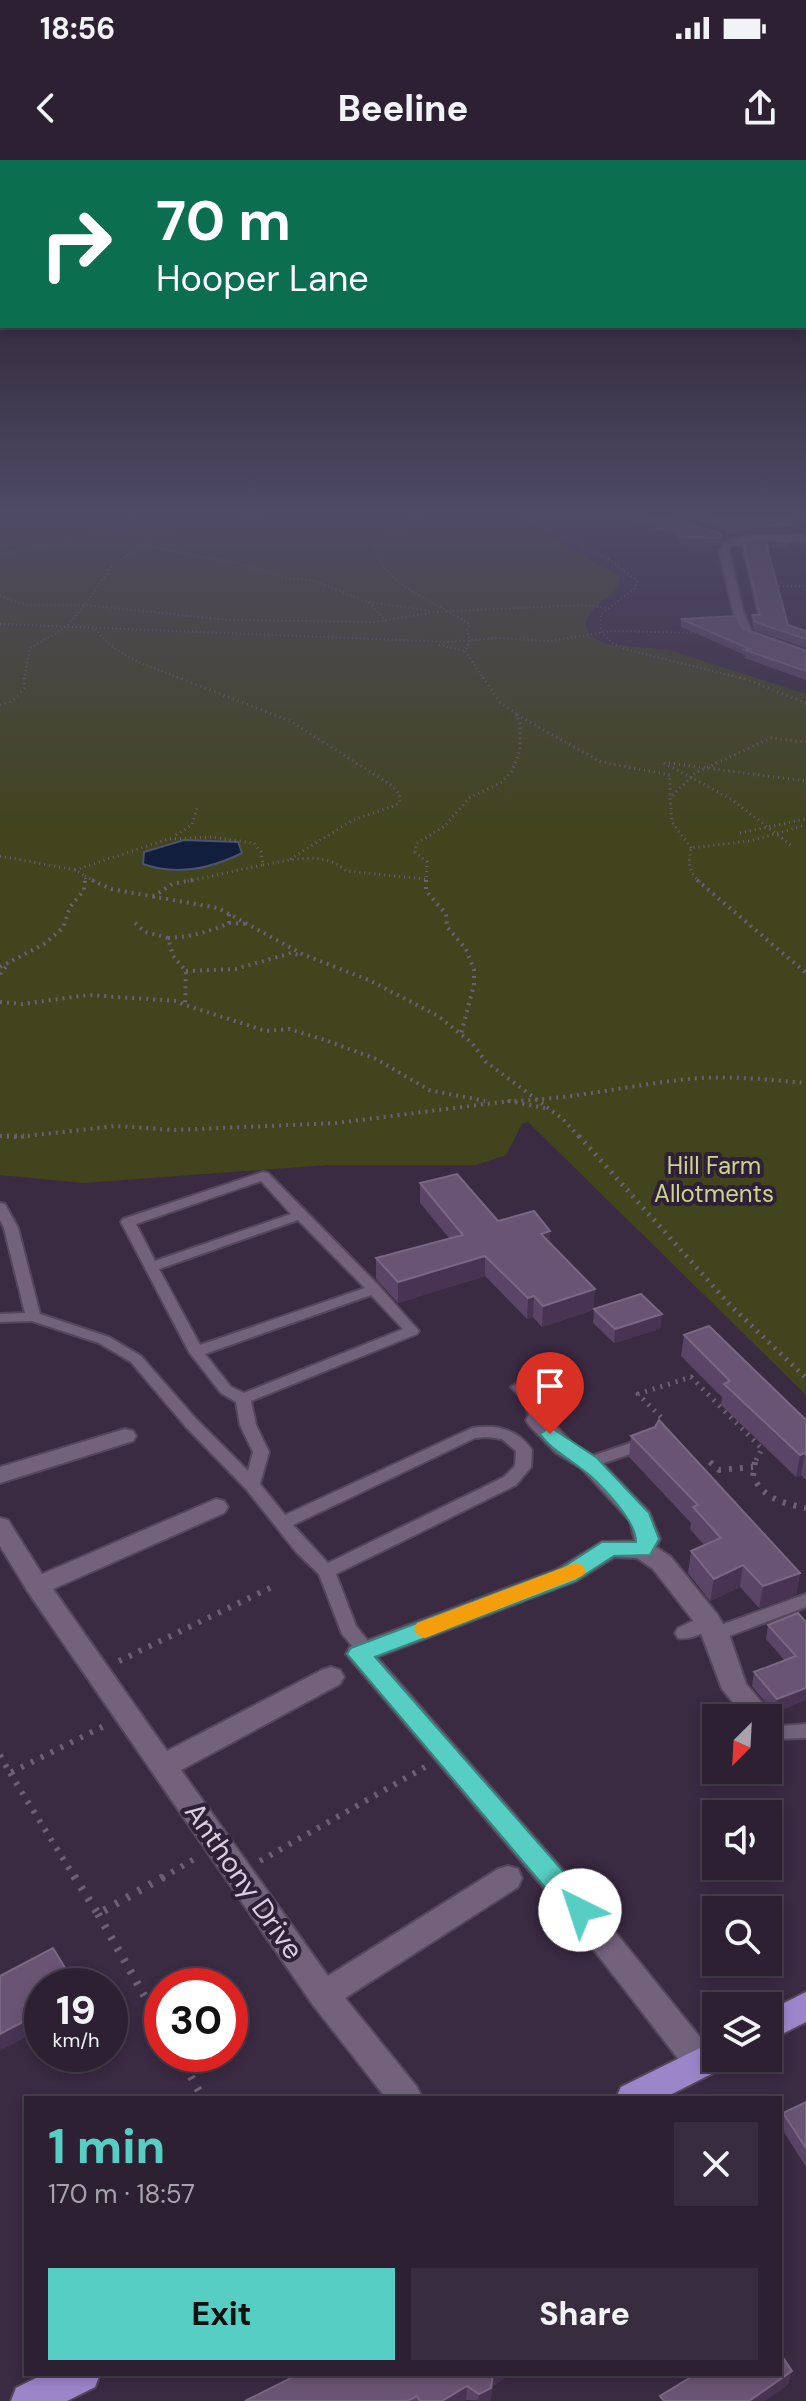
<!DOCTYPE html>
<html lang="en">
<head>
<meta charset="utf-8">
<style>
	:root { --surface:#2c2032; --page:#382d3e; --text:#f1f3f6; --muted:#a6a3ac; --line:#483e4d; --accent:#56cec4 }
	body { margin:0; font-family:"DM Sans",sans-serif; background:var(--page); color:var(--text); height:100vh; display:flex; flex-direction:column; font-size:30px; white-space:nowrap }
	* { box-sizing:border-box; margin:0 }
	p { font-size:26px; color:var(--muted) }
	.icon { flex:none; width:44px; height:44px; fill:none; stroke:currentColor; stroke-width:2; stroke-linecap:round; stroke-linejoin:round }
	.map { position:relative; flex:1; overflow:hidden }
	.side { position:absolute; left:24px; top:1936px; width:758px; height:280px; display:flex; flex-direction:column; background:var(--surface); border-radius:0px; box-shadow:0 4px 12px #0003,0 0 0 2px var(--line) }
	.side>* { flex:none }
	.banner { position:absolute; left:0px; top:0px; width:806px; height:168px; box-shadow:0 4px 12px #0003,0 0 0 2px var(--line); background:#0b6e4f; color:#fff; overflow:hidden }
	.needle { width:52px; rotate:204deg }
	.controls { position:absolute; left:702px; top:1544px; display:grid; gap:16px }
	.controls a { display:grid; place-items:center; width:80px; height:80px; border-radius:0px; background:var(--surface); box-shadow:0 4px 12px #0003,0 0 0 2px var(--line); font-size:40px }
	.speed { position:absolute; left:24px; top:1808px; display:flex; gap:16px; font-size:40px; font-weight:700; text-align:center }
	.speed>* { display:grid; place-content:center; width:104px; height:104px; border-radius:50%; background:var(--surface); box-shadow:0 4px 12px #0003,0 0 0 2px var(--line); line-height:1 }
	.speed small { font-size:20px; font-weight:400 }
	.speed .limit { border:12px solid #d22; background:#fff; color:#111 }
	.pin { position:absolute; display:grid; place-items:center; width:68px; height:68px; color:#fff; margin:-82px -34px; border-radius:50% 50% 50% 0; rotate:-45deg; box-shadow:0 0 8px #0007 }
	.pin .icon { rotate:45deg }
	.me { position:absolute; width:88px; margin:-44px; rotate:319deg; stroke-linejoin:round; filter:drop-shadow(0 0 6px #0008) }
	.turn { display:flex; align-items:center; gap:28px; height:168px; padding:0 24px; font-size:36px }
	.turn .icon { width:104px; height:104px; stroke-width:2.5 }
	.turn b { display:block; font-size:56px; line-height:68px }
	.round { display:grid; place-items:center; flex:none; width:84px; height:84px; border-radius:0px; background:var(--page) }
	.summary { display:flex; align-items:center; justify-content:space-between; height:136px; padding:0 24px }
	h1 { font-size:48px; font-weight:800; line-height:60px; color:var(--accent) }
	.cta { display:flex; gap:16px; margin-top:auto; padding:16px 24px }
	.cta a { flex:1; height:92px; border-radius:0px; background:var(--accent); color:#111; font-size:32px; font-weight:800; line-height:92px; text-align:center }
	.cta a+a { background:var(--page); color:var(--text) }
	.status { display:flex; justify-content:space-between; align-items:center; height:56px; padding:0 40px; background:var(--surface); direction:ltr }
	.status svg { height:22px; fill:currentColor }
	header { display:flex; justify-content:space-between; align-items:center; height:104px; padding:0 24px; background:var(--surface); font-size:36px; font-weight:800 }
	.map>svg:first-child { display:block }
	.green { fill:#41441d }
	.water { fill:#111e3e; stroke:#4d536e; stroke-width:2 }
	.lines { fill:none; stroke-linecap:round; stroke-linejoin:round }
	.service-casing { stroke:#55475b; stroke-width:4 }
	.minor-casing { stroke:#55475b; stroke-width:4 }
	.primary-casing { stroke:#55475b; stroke-width:4 }
	.path-far5 { stroke:#6d5f75; stroke-width:2; stroke-dasharray:1 3; stroke-linecap:butt }
	.path-far4 { stroke:#6d5f75; stroke-width:3; stroke-dasharray:1 4; stroke-linecap:butt }
	.path-far3 { stroke:#6d5f75; stroke-width:4; stroke-dasharray:2 5; stroke-linecap:butt }
	.path-far2 { stroke:#6d5f75; stroke-width:5; stroke-dasharray:2 6; stroke-linecap:butt }
	.path-far1 { stroke:#6d5f75; stroke-width:6; stroke-dasharray:3 8; stroke-linecap:butt }
	.path { stroke:#6d5f75; stroke-width:8; stroke-dasharray:3 10; stroke-linecap:butt }
	.service { fill:#74627d; fill-rule:evenodd }
	.minor { fill:#74627d; fill-rule:evenodd }
	.primary { fill:#9d85ca; fill-rule:evenodd }
	.wall { fill:#5b4566 }
	.shaded-wall { fill:#483452 }
	.building { fill:#695473; stroke:#7a6784; stroke-width:2 }
	.route { fill:#56cec4; stroke:#38867f; stroke-width:2 }
	.slow { fill:#f59e0b }
	.labels { text-anchor:middle; dominant-baseline:central; stroke-width:8; stroke-linejoin:round; paint-order:stroke }
	.park-label { font-size:24px; fill:#ccd48d; stroke:#2f2037 }
	.near-street-label { font-size:28px; fill:#d9cfdf; stroke:#2f2037 }
</style>
</head>
<body>
<div class="status"><b>18:56</b><svg viewBox="0 0 49 12"><path d="M0 12V9h3v3zM5 12V6h3v6zM10 12V3h3v9zM15 12V0h3v12zM26 1h20v11H26zM47 4h2v5h-2z"/></svg></div>
<header><svg class="icon" aria-label="back" viewBox="0 0 24 24"><path d="M15 5l-7 7 7 7"/></svg>Beeline<svg class="icon" aria-label="share" viewBox="0 0 24 24"><path d="M12 15V3M7 8l5-5 5 5M5 13v7h14v-7"/></svg></header>
<div class="map">
<svg width="806" height="2241" viewBox="0 0 806 2241">
	<rect width="100%" height="100%" fill="#3a2a42"/>
	<path class="green" d="M0 359H519L620 417C619 440 593 436 585 466L592 477 606 484 669 490 806 534V1235L528 962 522 964 506 995 476 1005H329L83 1023 0 1015Z"/>
	<path class="water" d="M184 680 238 682 242 693C210 709 177 716 143 704L144 692Z"/>
	<g class="lines">
		<g class="service-casing">
			<g id="service">
				<path d="M263 1012 268 1013 379 1126 419 1171 417 1174 251 1241 256 1265 269 1292 260 1324 285 1355 472 1268C496 1264 518 1269 532 1290L531 1307 516 1325 336 1414 356 1466 375 1490 372 1495 366 1497 360 1495 342 1474 319 1414 297 1393 246 1329 186 1267 131 1202 99 1183 32 1161 0 1162V1154L25 1153 4 1068 0 1060V1043L5 1044 18 1068 40 1154 109 1177 141 1196 196 1259 248 1311 253 1292 240 1265 236 1242 221 1233 189 1192 121 1062 123 1059ZM261 1021 291 1054 155 1101 136 1064ZM298 1060 365 1128 200 1185 159 1109ZM371 1135 403 1169 244 1233 231 1227 205 1194ZM487 1277 502 1279 516 1291 515 1306 504 1317 328 1403 293 1365 475 1278Z"/>
				<path d="M519 1222C536 1229 540 1244 545 1260L542 1264H532L524 1241 511 1227Z"/>
				<path d="M645 1278 651 1279 653 1283 651 1287 589 1308 583 1307 581 1303 583 1299Z"/>
				<path d="M806 1434V1447L716 1481 710 1479 707 1474 710 1469Z"/>
				<path d="M708 1454 714 1456 717 1461C710 1471 690 1481 678 1478L675 1473 678 1468Z"/>
				<path d="M806 1564V1578L775 1579 768 1577V1567Z"/>
			</g>
		</g>
		<g class="minor-casing">
			<g id="minor">
				<path d="M752 375H806V381H752L731 386 729 391 743 451 752 472 806 491V498L743 474 733 451 719 391 724 382Z"/>
				<path d="M537 1253 545 1255 572 1283 597 1298 649 1352 660 1379 656 1387 671 1397 717 1454 729 1474 746 1524 775 1558 771 1565 768 1567V1558H746L722 1529 699 1468 653 1409 637 1398 614 1397 576 1421 377 1497 590 1741 712 1892 717 1903 712 1914 701 1918 690 1914 570 1759 346 1494 350 1487 558 1409 602 1382 635 1381 630 1361 581 1308 556 1293 529 1265 526 1260 529 1255Z"/>
				<path d="M125 1269 133 1271 136 1276 133 1281 0 1323V1307Z"/>
				<path d="M216 1339 224 1341 228 1347 224 1353 53 1429 167 1591 322 1510 331 1507 340 1510 344 1517 340 1524 181 1610 328 1816 498 1709 508 1706 518 1709 522 1718 518 1727 345 1838 417 1927 422 1938H386L313 1845 28 1432 0 1386V1358L8 1360 42 1414Z"/>
			</g>
		</g>
		<g class="primary-casing">
			<g id="primary">
				<path d="M806 1832V1862L768 1881V1851Z"/>
				<path d="M716 1880V1898H730L727 1906 664 1938H616L621 1927Z"/>
				<path d="M44 2214H100L95 2227 67 2241H11L16 2228Z"/>
			</g>
		</g>
		<g class="path-far5">
			<path d="M416 359 373 385C386 428 436 441 470 465L467 470 470 481 465 491 484 519"/>
			<path d="M530 359 613 402 637 421 635 428 601 454V472L612 483 628 490 745 519"/>
			<path d="M145 386 241 404 286 418 314 421 368 442 386 461"/>
			<path d="M0 394 121 372 261 359"/>
			<path d="M771 426H806"/>
			<path d="M0 436 26 445H85L112 406 151 380 142 363 133 359"/>
			<path d="M369 442 430 451"/>
			<path d="M0 464 449 482 497 478 550 481 611 471 697 473"/>
			<path d="M95 469C117 498 150 506 182 519"/>
			<path d="M439 485 465 491"/>
			<path d="M24 519 30 488 65 468 85 445 228 460 375 462 435 452 582 445 608 448"/>
		</g>
		<g class="path-far4">
			<path d="M177 517 290 561 391 625 400 634V642L394 646 353 660 287 701"/>
			<path d="M740 517 806 543"/>
			<path d="M0 545 12 541 25 528 24 517"/>
			<path d="M517 555 601 602 670 615V637"/>
			<path d="M664 603 731 639 792 686"/>
			<path d="M669 603 806 621"/>
			<path d="M740 673 806 659"/>
			<path d="M176 675 192 665 197 648"/>
			<path d="M691 688 672 662 670 638 695 613 771 578 806 582"/>
			<path d="M0 696 75 710 85 716 86 722"/>
			<path d="M263 705C291 700 323 690 346 711L425 719"/>
			<path d="M75 710 168 679 211 677 254 683 261 692 263 705 184 722"/>
			<path d="M85 716 96 722"/>
			<path d="M426 722 427 702 415 692 416 684 445 666 469 638 502 622 512 611 520 590V563L516 554 500 542 483 517"/>
			<path d="M700 722C688 711 688 703 691 688L750 681 806 665"/>
		</g>
		<g class="path-far3">
			<path d="M92 720 111 729 218 748 304 795 369 820 438 856 472 883 486 902 563 959 580 978"/>
			<path d="M426 720V731L446 754 447 767 466 789 474 810V825L461 874"/>
			<path d="M697 720 806 813"/>
			<path d="M153 737 172 724 193 720"/>
			<path d="M135 763 145 772 168 778 173 796 186 811 185 845 266 871 289 869 325 880 376 899 429 930 485 941"/>
			<path d="M229 763 248 764"/>
			<path d="M168 778C189 777 210 772 229 763V753"/>
			<path d="M0 807 44 784 63 768 70 747 84 730 85 720"/>
			<path d="M186 811 236 809 291 793 299 795"/>
			<path d="M0 814 9 803"/>
			<path d="M0 842 22 844 88 835 177 841 184 845"/>
			<path d="M545 948 509 941C574 940 636 923 700 918 736 916 771 920 806 923"/>
			<path d="M0 976 18 977 116 966 174 970 337 963 509 941"/>
		</g>
		<g class="path-far2">
			<path d="M7 976H24"/>
			<path d="M579 976 730 1145 806 1218"/>
			<path d="M661 1257 638 1234 691 1217 762 1289 754 1304"/>
			<path d="M710 1302 712 1304"/>
		</g>
		<g class="path-far1">
			<path d="M710 1302 719 1310 753 1307"/>
			<path d="M755 1302 753 1316C762 1338 785 1344 806 1348"/>
			<path d="M119 1501 274 1426"/>
			<path d="M0 1595 10 1613 106 1565"/>
			<path d="M10 1613 75 1718"/>
			<path d="M260 1701 425 1607"/>
			<path d="M162 1718 196 1698"/>
		</g>
		<g class="path">
			<path d="M74 1716 98 1754 165 1716"/>
			<path d="M98 1754 162 1867"/>
			<path d="M178 1894 203 1938"/>
		</g>
		<use href="#service" class="service"/>
		<use href="#minor" class="minor"/>
		<use href="#primary" class="primary"/>
	</g>
	<g class="wall">
		<path d="M628 359H674L722 374 721 381 719 385 678 384 677 376Z"/>
		<path d="M685 359H790L789 372 739 375Z"/>
		<path d="M790 377 788 388H767L788 465 806 471V488L754 470 752 463V455H757L741 387 742 380Z"/>
		<path d="M681 459 743 469 806 491V520L744 498 745 495 681 467Z"/>
		<path d="M420 1023 498 1061 550 1071 549 1083 595 1129 593 1150 542 1167 533 1157 527 1159 485 1116 398 1143 376 1119V1098L449 1078 420 1043Z"/>
		<path d="M594 1149 662 1154 660 1169 614 1183 593 1163Z"/>
		<path d="M684 1175 806 1260V1320L801 1315 796 1317 721 1245 722 1237 681 1196Z"/>
		<path d="M631 1276 800 1413 796 1435 759 1448 740 1427 710 1441 688 1413 691 1391 704 1385 690 1369 691 1363 629 1297Z"/>
		<path d="M806 1462V1540L774 1553 752 1526 754 1512 785 1501 766 1479 768 1465Z"/>
		<path d="M806 1942V2007L780 1966 783 1953Z"/>
		<path d="M508 2216 493 2226 490 2241 466 2240 465 2241H245Z"/>
	</g>
	<g class="shaded-wall">
		<path d="M790 365 789 372 739 375 740 368Z"/>
		<path d="M550 1071 549 1092 541 1074Z"/>
		<path d="M485 1096V1116L398 1143V1122Z"/>
		<path d="M595 1129 593 1150 542 1167 543 1146Z"/>
		<path d="M534 1136 533 1157 527 1159 528 1138Z"/>
		<path d="M662 1154 660 1169 614 1183 615 1169Z"/>
		<path d="M805 1293 801 1315 796 1317 800 1295Z"/>
		<path d="M743 1405 740 1427 710 1441 714 1419Z"/>
		<path d="M800 1413 796 1435 759 1448 763 1426Z"/>
		<path d="M806 1528V1540L774 1553 777 1539Z"/>
		<path d="M42 1852V1869L0 1891V1874Z"/>
		<path d="M792 2211 788 2225 765 2241H749Z"/>
		<path d="M493 2214H508V2216L493 2226 490 2241H478L479 2234Z"/>
		<path d="M467 2226 466 2240 465 2241H442Z"/>
	</g>
	<g class="building">
		<path d="M648 359H674L722 374 720 378 679 377 678 369Z"/>
		<path d="M708 359H790V365L740 368Z"/>
		<path d="M790 377 789 381 765 380 788 465 806 471V479L755 462 752 455H760L742 380Z"/>
		<path d="M736 456 743 469 806 491V511L745 490 750 489 681 459Z"/>
		<path d="M457 1014 498 1061 534 1051 550 1071 541 1074 595 1129 543 1146 534 1136 528 1138 485 1096 398 1122 376 1098 463 1075 420 1023Z"/>
		<path d="M641 1134 662 1154 615 1169 594 1149Z"/>
		<path d="M709 1166 806 1260V1295L805 1293 800 1295 724 1224 730 1221 684 1175Z"/>
		<path d="M659 1260 800 1413 763 1426 743 1405 714 1419 691 1391 721 1378 693 1347 698 1345 631 1276 655 1267Z"/>
		<path d="M798 1453 806 1462V1528L777 1539 754 1512 796 1496 768 1465Z"/>
		<path d="M53 1788 76 1826H42V1852L0 1874V1816Z"/>
		<path d="M806 1942V1988L783 1953Z"/>
		<path d="M780 2193 792 2211 749 2241H664L660 2236 696 2214H780Z"/>
		<path d="M299 2214H493L491 2228 479 2234 467 2226 442 2241H420L417 2236 407 2241H245Z"/>
	</g>
	<linearGradient id="sky" x2="0" y2="1"><stop stop-color="#201724"/><stop offset="0.53" stop-color="#4f4a65"/><stop offset="1" stop-color="#4f4a65" stop-opacity="0"/></linearGradient>
	<rect width="806" height="672" fill="url(#sky)"/>
	<path class="route" d="M550 1267 597 1298 649 1353 659 1379 650 1395 614 1396 575 1421 375 1497 590 1742 594 1750 590 1758 580 1762 571 1758 347 1494 351 1488 560 1409 602 1382H636C637 1361 597 1319 579 1307 565 1296 551 1289 540 1274Z"/>
	<path class="slow" d="M575 1403 582 1405 586 1411 582 1416 425 1478 417 1475 414 1469 417 1463Z"/>
	<g class="labels">
		<g class="park-label">
			<text x="714" y="1005">Hill Farm<tspan x="714" dy="28">Allotments</tspan></text>
		</g>
		<g class="near-street-label">
			<text transform="translate(244 1721) rotate(55)">Anthony Drive</text>
		</g>
	</g>
</svg>
<div class="controls">
<a><svg class="needle" viewBox="-14 -14 28 28"><path d="M0-13l5 13h-10z" fill="#e53935"/><path d="M0 13l5-13h-10z" fill="#a6a3ac"/></svg></a>
<a><svg class="icon" aria-label="sound" viewBox="0 0 24 24"><path d="M4 9h4l5-4v14l-5-4H4zM17 9q2 3 0 6"/></svg></a>
<a><svg class="icon" aria-label="search" viewBox="0 0 24 24"><circle cx="10" cy="10" r="6"/><path d="M15 15l6 6"/></svg></a>
<a><svg class="icon" aria-label="layers" viewBox="0 0 24 24"><path d="M12 4l9 5-9 5-9-5zM3 14l9 5 9-5"/></svg></a>
</div>
<div class="speed"><div>19<small>km/h</small></div><div class="limit">30</div></div>
<div class="pin" style="left:550px;top:1274px;background:#d93025"><svg class="icon" aria-label="arrive" viewBox="0 0 24 24"><path d="M6 21V4h12l-3 4 3 4H6"/></svg></div>
<svg class="me" style="left:580px;top:1750px" viewBox="-20 -20 40 40"><circle r="19" fill="#fff"/><path d="M0-13L10 11 0 6-10 11z" fill="#56cec4"/></svg>
<div class="banner">
<div class="turn"><svg class="icon" aria-label="right" viewBox="0 0 24 24"><path d="M7 20v-9h11M14 6l5 5-5 5"/></svg><div><b>70 m</b>Hooper Lane</div></div>
</div>
<section class="side">
<div class="summary"><div><h1>1 min</h1><p>170 m · 18:57</p></div><a class="round"><svg class="icon" aria-label="close" viewBox="0 0 24 24"><path d="M6 6l12 12M18 6L6 18"/></svg></a></div>
<div class="cta"><a>Exit</a><a>Share</a></div>
</section>
</div>
</body>
</html>
